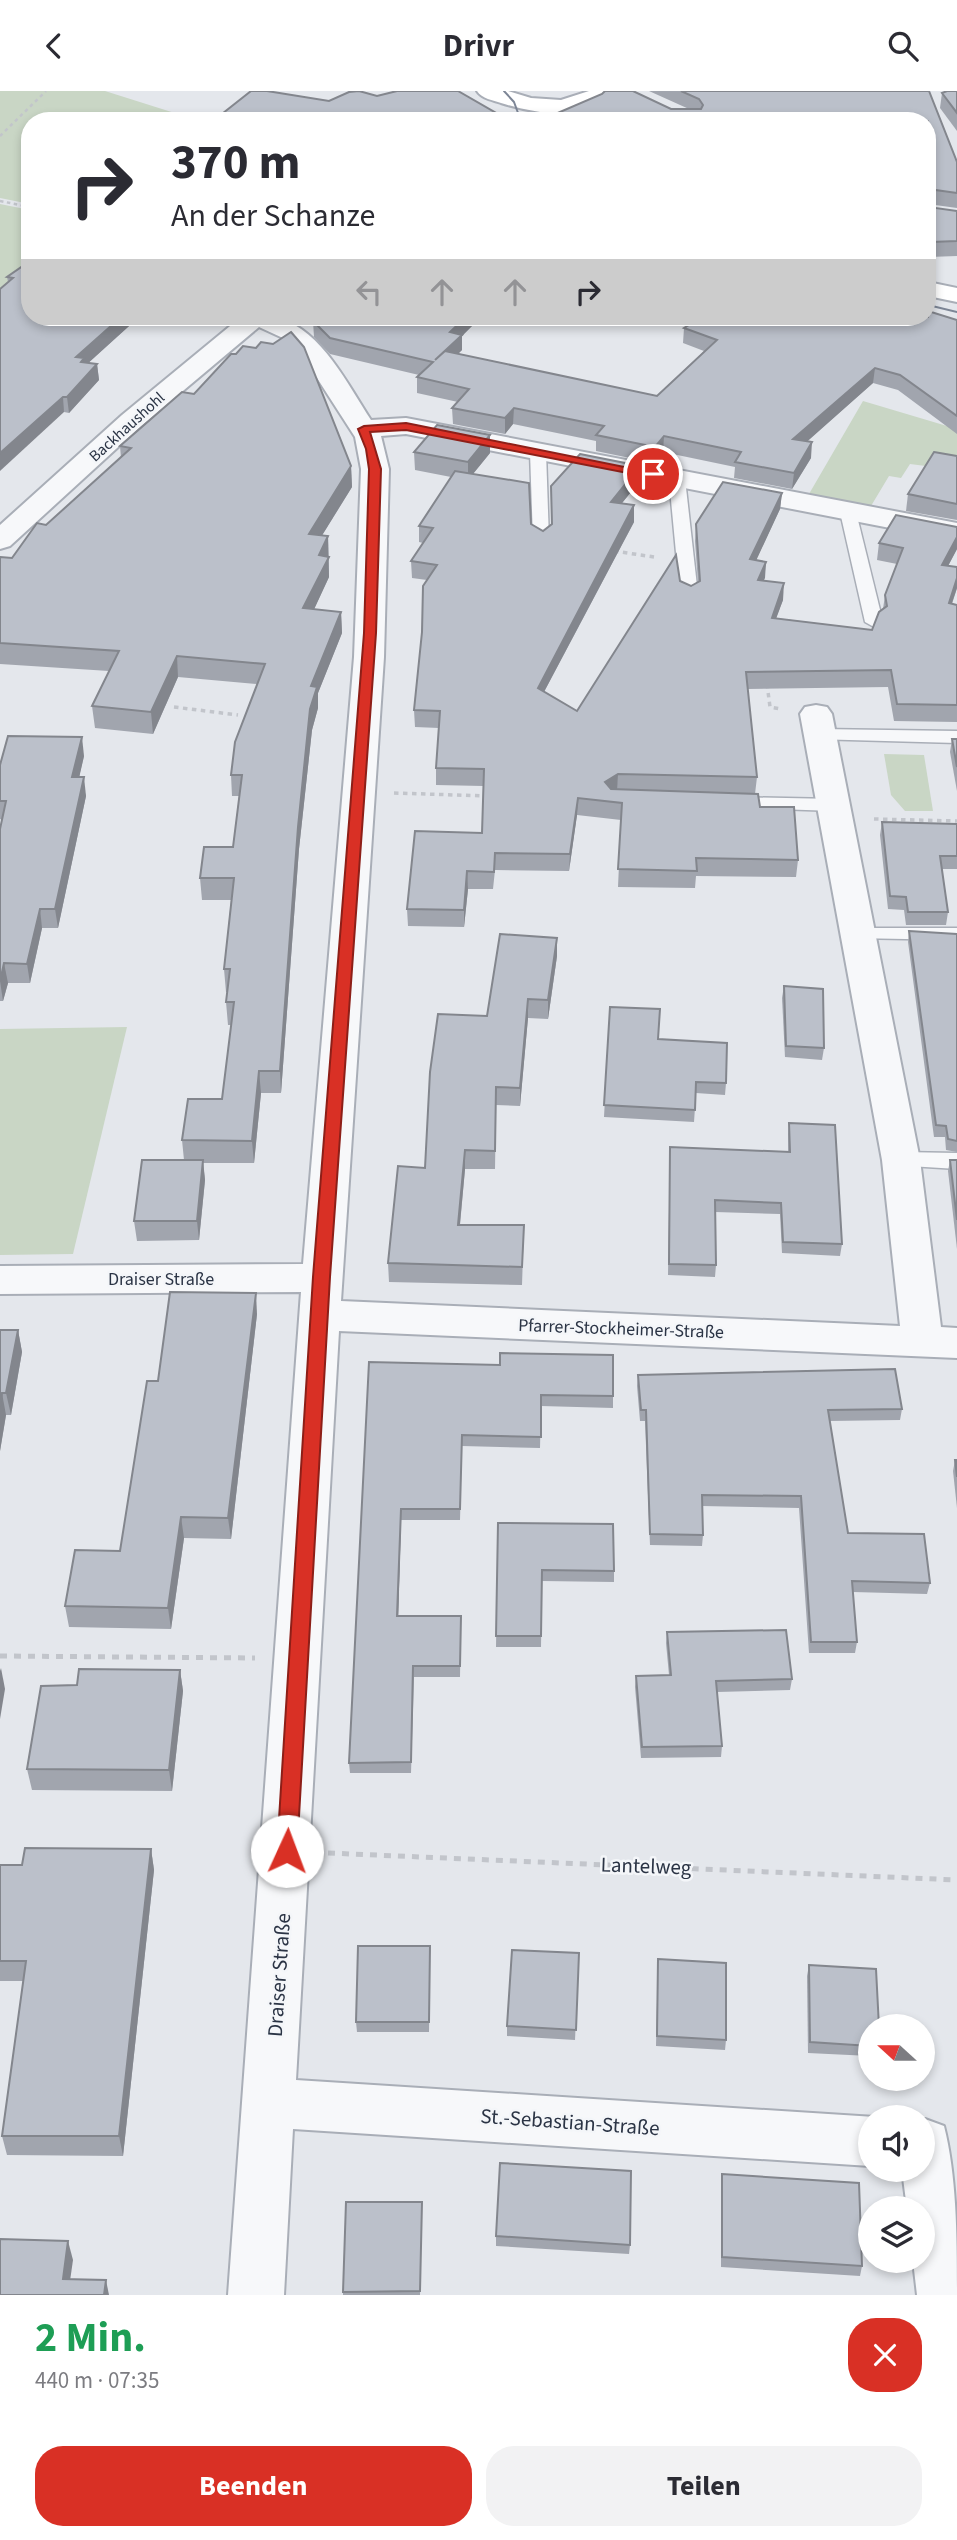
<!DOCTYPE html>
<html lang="de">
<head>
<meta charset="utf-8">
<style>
	:root { --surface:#fff; --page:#f2f2f3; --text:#2b2b33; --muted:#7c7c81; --accent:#d93025 }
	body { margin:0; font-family:"Source Sans 3",sans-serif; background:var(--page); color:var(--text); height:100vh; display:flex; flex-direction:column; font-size:26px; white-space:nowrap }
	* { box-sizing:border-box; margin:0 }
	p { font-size:23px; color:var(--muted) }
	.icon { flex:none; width:38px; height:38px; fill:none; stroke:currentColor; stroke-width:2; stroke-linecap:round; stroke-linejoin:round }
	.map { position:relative; height:2204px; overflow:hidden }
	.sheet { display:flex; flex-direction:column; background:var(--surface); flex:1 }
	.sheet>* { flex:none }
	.top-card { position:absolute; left:21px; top:21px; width:915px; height:214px; border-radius:28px; box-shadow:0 4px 10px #0003; background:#fff; color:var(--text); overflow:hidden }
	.needle { width:46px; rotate:291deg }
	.controls { position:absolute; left:858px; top:1923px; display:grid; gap:14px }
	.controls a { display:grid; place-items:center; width:77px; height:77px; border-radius:50%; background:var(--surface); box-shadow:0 4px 10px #0003; font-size:35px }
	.pin { position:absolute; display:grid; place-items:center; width:60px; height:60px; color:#fff; margin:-30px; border:4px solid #fff; border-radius:50%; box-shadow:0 2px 7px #0007 }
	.me { position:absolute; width:77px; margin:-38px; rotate:2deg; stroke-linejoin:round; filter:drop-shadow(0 0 5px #0008) }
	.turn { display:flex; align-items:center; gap:24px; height:147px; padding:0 35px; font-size:32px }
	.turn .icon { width:91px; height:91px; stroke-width:2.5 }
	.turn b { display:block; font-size:49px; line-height:60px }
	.lanes { display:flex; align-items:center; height:66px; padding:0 35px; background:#0003; justify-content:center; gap:35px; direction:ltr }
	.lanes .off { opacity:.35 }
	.round { display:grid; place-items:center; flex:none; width:74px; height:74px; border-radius:28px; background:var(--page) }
	.overview { display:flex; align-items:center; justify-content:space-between; height:119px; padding:0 35px }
	h1 { font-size:42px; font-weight:700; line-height:52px; color:#1e9e55 }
	.action { display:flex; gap:14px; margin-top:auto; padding:14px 35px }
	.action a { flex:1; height:80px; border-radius:28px; background:var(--accent); color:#fff; font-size:28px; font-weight:700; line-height:80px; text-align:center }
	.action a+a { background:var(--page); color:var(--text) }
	header { display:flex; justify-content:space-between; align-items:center; height:91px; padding:0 35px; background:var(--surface); font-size:32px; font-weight:700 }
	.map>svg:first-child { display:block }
	.green { fill:#c9d6c5 }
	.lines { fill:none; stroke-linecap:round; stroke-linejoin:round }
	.lane-casing { stroke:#a9aeb7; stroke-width:3 }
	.street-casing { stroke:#a9aeb7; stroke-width:4 }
	.secondary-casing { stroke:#a9aeb7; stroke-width:4 }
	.path-far2 { stroke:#c2c5cb; stroke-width:2.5; stroke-dasharray:3.5 3.5; stroke-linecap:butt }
	.path-far1 { stroke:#c2c5cb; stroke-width:3.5; stroke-dasharray:4.5 4.5; stroke-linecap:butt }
	.path { stroke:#c2c5cb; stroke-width:5; stroke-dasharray:7 7; stroke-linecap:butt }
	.lane { fill:#f7f8fa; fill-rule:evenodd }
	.street { fill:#f7f8fa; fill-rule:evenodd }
	.secondary { fill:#fff; fill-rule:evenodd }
	.tram { stroke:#7d8696; stroke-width:2 }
	.wall { fill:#a1a5ae }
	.shaded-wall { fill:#83868d }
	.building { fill:#bbc0ca; stroke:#83868d; stroke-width:2 }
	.route { fill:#d93025; stroke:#8d1f18; stroke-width:2 }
	.labels { text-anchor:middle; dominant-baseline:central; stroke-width:5; stroke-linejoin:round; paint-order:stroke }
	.far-street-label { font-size:16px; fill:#2b3445; stroke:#f4f6f9 }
	.street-label { font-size:18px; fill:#2b3445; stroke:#f4f6f9 }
	.near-street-label { font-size:21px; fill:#2b3445; stroke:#f4f6f9 }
</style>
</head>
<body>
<header><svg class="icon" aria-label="back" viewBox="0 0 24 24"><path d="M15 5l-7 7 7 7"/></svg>Drivr<svg class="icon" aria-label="search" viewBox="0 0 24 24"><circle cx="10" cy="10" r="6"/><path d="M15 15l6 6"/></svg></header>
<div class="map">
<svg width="957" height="2204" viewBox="0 0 957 2204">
	<rect width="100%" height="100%" fill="#e4e7ec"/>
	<g class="green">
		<path d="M0 0H105L200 30H30V113L0 107Z"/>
		<path d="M0 113 30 119V196L0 211Z"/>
		<path d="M863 310 957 338V379L910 373 901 387 889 385 871 415 809 403Z"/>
		<path d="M884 663 924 664 933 720H905L891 704Z"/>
		<path d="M127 936 73 1163 0 1164V938Z"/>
	</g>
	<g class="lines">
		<g class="lane-casing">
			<g id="lane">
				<path d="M538 356 546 361 549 449 541 454 533 449 530 361Z"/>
				<path d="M677 383 685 388 698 504 689 509 680 504 669 388Z"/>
				<path d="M848 416 856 421 883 531 874 536 865 531 840 421Z"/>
				<path d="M820 638 957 640V652L813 648 811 644Z"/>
				<path d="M730 706 835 708 845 714 835 720 723 716 720 712 723 708Z"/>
				<path d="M860 837H957V849L853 847 850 843Z"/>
				<path d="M901 1061 957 1062V1078L893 1074 890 1069 893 1064Z"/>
			</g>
		</g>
		<g class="street-casing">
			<g id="street">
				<path d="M241 226C253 226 268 223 279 227 322 240 348 294 371 329L406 327 957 432V450L406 343 381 345 389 378 384 566 341 1210 900 1235 882 1069 800 623 805 616 816 614 827 616 832 623 920 1069 941 1236 957 1237V1267L339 1240 296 1989 875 2026H870V2075L293 2038 284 2204H228L301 1201 0 1203V1175L303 1173 354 566 361 378 355 346 317 287 285 248 259 236 140 336 10 455 0 458V434L122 324Z"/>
				<path d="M925 2028 944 2035C957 2086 957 2149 957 2204H917L913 2170H922V2118H907L902 2079H922V2029Z"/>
			</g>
		</g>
		<g class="secondary-casing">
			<g id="secondary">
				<path d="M477 0H508L531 7 561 9 589 0H615C591 34 533 22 501 12 493 9 482 8 477 0Z"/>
				<path d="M928 191 957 197V211L928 205Z"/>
			</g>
		</g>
		<g class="path-far2">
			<path d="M0 45 46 0"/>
			<path d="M0 110 30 116"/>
		</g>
		<g class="path-far1">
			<path d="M614 460 654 466"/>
			<path d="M767 593 770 616 781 618"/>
			<path d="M174 616 238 624"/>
			<path d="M394 702 487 705"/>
			<path d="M874 728 957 730"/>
		</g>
		<g class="path">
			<path d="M0 1565 255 1567"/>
			<path d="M328 1762 957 1789"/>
		</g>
		<use href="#lane" class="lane"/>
		<use href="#street" class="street"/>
		<use href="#secondary" class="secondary"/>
		<g class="tram">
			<path d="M504 0 514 11 521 30"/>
			<path d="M928 214 957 221"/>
		</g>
	</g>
	<g class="wall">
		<path d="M649 0H929L957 71V117L928 113V116L957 120V165L929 166 928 167V30L671 18H689Z"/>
		<path d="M957 0V40L940 17 942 2Z"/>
		<path d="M30 170V226H139L88 272 97 273 99 289 69 322 64 321 8 191 7 186Z"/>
		<path d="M320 226H481L462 245V259L458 263 657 305 704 260 683 252 684 237 701 226H700H928L957 229V343L898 299 873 292 807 350 811 367 792 398 734 387 735 376 663 361 654 372 596 360V350L513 333 505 343 453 333 452 317 458 311 417 302V286L419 284 330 263 314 246 313 230Z"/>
		<path d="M120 355 351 375 352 396 322 444 328 445 329 486 314 518 341 521 342 542 318 602V617L312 639 299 758 281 1002H261L254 1072H203L205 1089 199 1149 137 1150 134 1130 184 1069 182 1049 222 1008 231 934H228L226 911 228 901H226L224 878 231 809H202L200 787 233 756 239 705H232L231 684 257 593 178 586 153 643 95 637 92 615 109 580 0 573V466L12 467 46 434 121 367Z"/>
		<path d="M414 361 490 362 473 383 531 433 543 440 551 433V395L639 391 622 412 634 414V431L544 601 577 620 680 490 691 495 698 491 695 450 696 433 782 402 780 418 756 469 766 471 764 489 783 509 776 527 872 539 883 518 885 504 897 473 877 469 879 452 957 446V458L948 475 957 476V497L952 513 957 514V631L894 630 888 596 747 598 757 686 755 703 760 716 798 769 796 786 696 785 695 797 618 796 621 729 577 724 569 780 495 779 493 798H468L464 836 408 835 407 818 482 742 483 695 436 694V677L439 637 415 636 414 619 427 489 412 487 411 470 423 452 419 451V435L451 386 415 379Z"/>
		<path d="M957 365V429L906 420 908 403Z"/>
		<path d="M952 648H957V700L950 661Z"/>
		<path d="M84 665 79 686 86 705 58 837H42L30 892H8L3 910H0V738L2 729 0 728V674Z"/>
		<path d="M882 731 957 733V778H941L948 821 946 834H906L904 819 888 818 880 744Z"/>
		<path d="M909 840 957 843V1061L946 1059 945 1046H934L908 851Z"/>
		<path d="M557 847V865L548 928 528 927 520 1015 496 1014 495 1078H465L460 1134H524L522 1194 389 1191 388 1172 425 1077 487 925Z"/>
		<path d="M784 895 824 957 822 969 785 966 782 907Z"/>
		<path d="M610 916 726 992 725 1004 696 1002 694 1031 604 1026Z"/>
		<path d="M789 1032 842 1153 840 1165 782 1162 780 1123 715 1121 716 1174 715 1186 668 1184 670 1056 788 1061V1043Z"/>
		<path d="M950 1069H957V1158L948 1080Z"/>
		<path d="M257 1223 231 1448 184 1447 171 1538 69 1536 65 1515 120 1460 158 1290Z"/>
		<path d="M0 1239H18L22 1261 11 1324H6L0 1360Z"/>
		<path d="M369 1271 613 1305V1317L541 1315 540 1357 462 1355 460 1429H401L398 1525H461L460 1586H414L411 1682H350L349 1672Z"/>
		<path d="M638 1284 902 1318 900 1329 830 1330 848 1442 930 1492 927 1503 853 1501 857 1551 855 1562H809L799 1417 702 1415 703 1444 702 1455 650 1454 645 1330H640L637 1295Z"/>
		<path d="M955 1369H957V1417L953 1380Z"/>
		<path d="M498 1432 614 1480V1491L542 1490 541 1556H496Z"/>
		<path d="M667 1541 792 1588 790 1599 717 1601 722 1655 721 1666 641 1667 635 1596 636 1585 669 1584 666 1552Z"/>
		<path d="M180 1579 183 1600 172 1700 32 1699 27 1678 77 1594Z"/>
		<path d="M151 1758 154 1779 123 2065 7 2064 2 2045 23 1890H0V1774H22Z"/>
		<path d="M579 1862 575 1949 507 1945V1935Z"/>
		<path d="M430 1866 429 1941H357L356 1931Z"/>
		<path d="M658 1868 726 1949 725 1959 656 1955Z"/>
		<path d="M809 1874 870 1936V1965L808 1962 807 1885Z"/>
		<path d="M722 2083 862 2175 860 2185 721 2176V2093Z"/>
		<path d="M422 2111 420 2204H343V2201Z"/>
		<path d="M496 2145 630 2154 629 2163 496 2155Z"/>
	</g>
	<g class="shaded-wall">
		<path d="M931 151 929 166 928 167V153Z"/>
		<path d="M121 226H139L85 275 76 266Z"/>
		<path d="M466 226H481L462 245V259L435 285 450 241Z"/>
		<path d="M97 273 99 289 69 322 67 306Z"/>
		<path d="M875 277 873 292 792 364 793 348Z"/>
		<path d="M63 306 64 321 0 380V362Z"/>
		<path d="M514 317 513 333 505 343V327Z"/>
		<path d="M490 344V362L468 389V371Z"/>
		<path d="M664 345 663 361 654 372 655 356Z"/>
		<path d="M812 351 811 367 792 398 794 382Z"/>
		<path d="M351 375 352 396 310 464 309 443Z"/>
		<path d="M640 375 639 391 610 427 611 411Z"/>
		<path d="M782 402 780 418 749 485 750 468Z"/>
		<path d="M634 414V431L537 614 538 597Z"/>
		<path d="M328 445 329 486 305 538 303 517 319 464Z"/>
		<path d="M957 446V458L940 490 942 474Z"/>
		<path d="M766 471 765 487 756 505 758 489Z"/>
		<path d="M957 487V497L946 529 949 512Z"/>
		<path d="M784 492 783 509 770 544 772 527Z"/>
		<path d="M341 521 342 542 318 602V617L312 639 299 758 281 1002 280 980 298 736 311 595Z"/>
		<path d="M177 565 178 586 153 643 151 621Z"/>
		<path d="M82 646 84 665 75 705 72 686Z"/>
		<path d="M618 683 617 700 604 708 605 691Z"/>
		<path d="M84 686 86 705 58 837 55 818Z"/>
		<path d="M578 707 577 724 569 780 570 763Z"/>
		<path d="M467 780 468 798 464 836V819Z"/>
		<path d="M40 818 42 837 30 892 27 873Z"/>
		<path d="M557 847V865L548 928V909Z"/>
		<path d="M4 872 8 892 3 910 0 890Z"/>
		<path d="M528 908V927L520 1015V997Z"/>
		<path d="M259 980 261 1002 254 1072 252 1050Z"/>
		<path d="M465 1059V1078L458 1153V1134Z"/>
		<path d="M203 1069 205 1089 199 1149 197 1130Z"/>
		<path d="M256 1202 257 1223 231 1448 228 1427Z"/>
		<path d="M18 1239 22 1261 11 1324 6 1302Z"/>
		<path d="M2 1302 6 1324 0 1360V1315Z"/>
		<path d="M401 1418V1429L398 1536 397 1525Z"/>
		<path d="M181 1426 184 1447 171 1538 168 1517Z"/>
		<path d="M1 1577 5 1598 0 1628V1580Z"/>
		<path d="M180 1579 183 1600 172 1700 169 1679Z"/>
		<path d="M151 1758 154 1779 123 2065 119 2045Z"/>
		<path d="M68 2150 73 2169 68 2204 63 2188Z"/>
		<path d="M106 2189 109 2204H104Z"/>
	</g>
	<g class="building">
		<path d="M251 0H267L329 10 349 1 359 0 377 5 397 0H458L510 30H213Z"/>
		<path d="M605 0H633L671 18H701L703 14 699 8 681 0H929L957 71V102L928 98V116L957 120V150L931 151 928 153V30H539L602 3Z"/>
		<path d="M947 0H957V22L942 2Z"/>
		<path d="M30 170V226H121L76 266 84 267 81 271 97 273 67 306H63L0 362V198L13 187 7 186Z"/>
		<path d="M928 220 957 229V325L900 284 875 277 793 348 812 351 794 382 735 371 741 361 664 345 655 356 596 344 604 335 514 317 505 327 452 317 469 298 417 286 433 271 330 247 313 230 320 226H466L450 241 462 244 435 269 445 260 657 305 717 249 684 237 702 226H928Z"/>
		<path d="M291 241 304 256 351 375 309 443 328 445 319 464 329 466 303 517 341 521 311 595 317 596 310 618 298 736 280 980H259L252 1050 182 1049 188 1008H222L234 911H226L230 878H224L234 787H200L204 756H233L242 684H231L235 651 265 573 177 565 151 621 92 615 119 560 0 552V466L12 467 37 432 46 434 131 357 120 355 182 301 194 303 231 263H236L243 255 256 257 261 251 273 253Z"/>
		<path d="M437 334 490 344 468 371 414 361Z"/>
		<path d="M934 361 957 365V413L908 403Z"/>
		<path d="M580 363 640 375 611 411 634 414 538 597 577 620 676 464 680 490 691 495 700 490 696 433 723 391 782 402 750 468 766 471 758 489 784 492 772 527 872 539 879 521 887 515 885 504 903 457 879 452 896 424 957 436V446L942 474 957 476V487L949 512 957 514V614L897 613 891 579 746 581 757 686 618 683 605 691 611 698 758 703 760 716H794L798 769 696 767 697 780 618 778 622 712 578 707 570 763 495 762 494 781 467 780 464 819 407 818 415 740 482 742 484 678 436 677 440 620 414 619 422 541 423 495 437 474 411 470 433 437 419 435 455 380 529 392 531 433 543 440 552 433 551 395Z"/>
		<path d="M8 645 82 646 72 686H84L55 818H40L27 873 4 872 0 890V738L6 710H0V674Z"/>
		<path d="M952 648H957V676Z"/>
		<path d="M882 731 957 733V765H940L948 821H908L906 806 890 805Z"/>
		<path d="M909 840 957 843V1050L948 1048 946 1035 936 1034Z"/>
		<path d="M500 843 557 847 548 909 528 908 520 997 496 996 495 1060 465 1059 458 1134H524L522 1176 388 1172 398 1075 425 1077 430 981 438 923 487 925Z"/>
		<path d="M784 895 823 898 824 957 786 955Z"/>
		<path d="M610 916 660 918 658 948 727 952 726 992 696 991 695 1019 604 1014Z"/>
		<path d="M789 1032 835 1034 842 1153 783 1151 781 1112 715 1109 716 1174 669 1173 670 1056 790 1061Z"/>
		<path d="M142 1069H203L197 1130H134Z"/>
		<path d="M950 1069H957V1129Z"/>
		<path d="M170 1201 256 1202 228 1427 181 1426 168 1517 65 1515 75 1459 120 1460 147 1290H158Z"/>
		<path d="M0 1239H18L6 1302H2L0 1315Z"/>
		<path d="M500 1262 613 1264V1305L541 1304V1346L462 1344 460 1418H401L397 1525H461L460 1575H413L411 1671 349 1672 369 1271 500 1274Z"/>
		<path d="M895 1278 902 1318 828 1319 848 1442 924 1443 930 1492 852 1490 857 1551H811L801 1405 702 1404 703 1444 650 1443 646 1319H641L638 1284Z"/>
		<path d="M955 1369H957V1386Z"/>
		<path d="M498 1432 613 1433 614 1480 542 1479 541 1545H496Z"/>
		<path d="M786 1539 792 1588 716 1590 722 1655 642 1656 636 1585 671 1584 667 1541Z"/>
		<path d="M79 1578 180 1579 169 1679 27 1678 41 1595 77 1594Z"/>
		<path d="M25 1757 151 1758 119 2045H2L26 1870H0V1774H22Z"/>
		<path d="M358 1855H430L429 1931H356Z"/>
		<path d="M512 1859 579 1862 576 1939 507 1935Z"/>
		<path d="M658 1868 726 1872V1949L657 1945Z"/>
		<path d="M809 1874 876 1878 879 1936H870V1955L810 1951Z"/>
		<path d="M500 2072 631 2080 630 2154 496 2145Z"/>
		<path d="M722 2083 859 2092 862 2175 722 2166Z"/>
		<path d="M346 2111H422L420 2200 343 2201Z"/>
		<path d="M0 2148 68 2150 63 2188 106 2189 104 2204H0Z"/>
	</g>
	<path class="route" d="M406 332 659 383 653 387 406 339 370 341 381 378 376 542 330 1186 297 1760 294 1766 287 1769 280 1766 277 1760 313 1186 364 542 369 378 366 358 358 338 364 335Z"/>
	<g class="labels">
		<g class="far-street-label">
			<text transform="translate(127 336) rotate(-42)">Backhaushohl</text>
		</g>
		<g class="street-label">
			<text x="161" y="1188">Draiser Straße</text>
			<text transform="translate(621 1238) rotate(2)">Pfarrer-Stockheimer-Straße</text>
		</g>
		<g class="near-street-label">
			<text transform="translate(646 1775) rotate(2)">Lantelweg</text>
			<text transform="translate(279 1884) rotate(-86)">Draiser Straße</text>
			<text transform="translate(570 2031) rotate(4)">St.-Sebastian-Straße</text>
		</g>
	</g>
</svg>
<div class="controls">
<a><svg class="needle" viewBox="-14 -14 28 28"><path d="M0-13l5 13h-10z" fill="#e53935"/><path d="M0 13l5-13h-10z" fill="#7c7c81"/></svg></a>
<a><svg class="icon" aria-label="sound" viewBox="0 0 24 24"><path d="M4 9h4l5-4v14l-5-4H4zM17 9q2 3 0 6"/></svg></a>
<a><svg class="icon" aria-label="layers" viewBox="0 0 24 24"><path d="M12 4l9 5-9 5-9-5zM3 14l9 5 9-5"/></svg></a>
</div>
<div class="pin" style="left:653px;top:383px;background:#d93025"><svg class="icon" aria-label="arrive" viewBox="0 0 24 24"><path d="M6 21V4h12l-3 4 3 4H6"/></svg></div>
<svg class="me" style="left:287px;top:1760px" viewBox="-20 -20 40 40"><circle r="19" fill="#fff"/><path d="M0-13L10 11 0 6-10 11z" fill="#d93025"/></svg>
<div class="top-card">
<div class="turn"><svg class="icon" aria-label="right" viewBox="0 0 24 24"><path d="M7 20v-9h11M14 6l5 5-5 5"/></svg><div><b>370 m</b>An der Schanze</div></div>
<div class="lanes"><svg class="icon off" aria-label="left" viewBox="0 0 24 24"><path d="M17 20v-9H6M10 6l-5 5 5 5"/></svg><svg class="icon off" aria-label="ahead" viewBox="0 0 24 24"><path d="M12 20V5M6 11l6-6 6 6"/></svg><svg class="icon off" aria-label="ahead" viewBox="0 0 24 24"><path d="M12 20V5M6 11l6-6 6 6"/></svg><svg class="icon" aria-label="right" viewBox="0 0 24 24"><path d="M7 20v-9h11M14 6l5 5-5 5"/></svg></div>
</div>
</div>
<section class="sheet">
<div class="overview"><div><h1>2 Min.</h1><p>440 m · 07:35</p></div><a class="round" style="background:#d93025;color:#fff"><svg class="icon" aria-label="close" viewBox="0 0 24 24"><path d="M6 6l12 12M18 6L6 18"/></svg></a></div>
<div class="action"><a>Beenden</a><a>Teilen</a></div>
</section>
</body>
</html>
